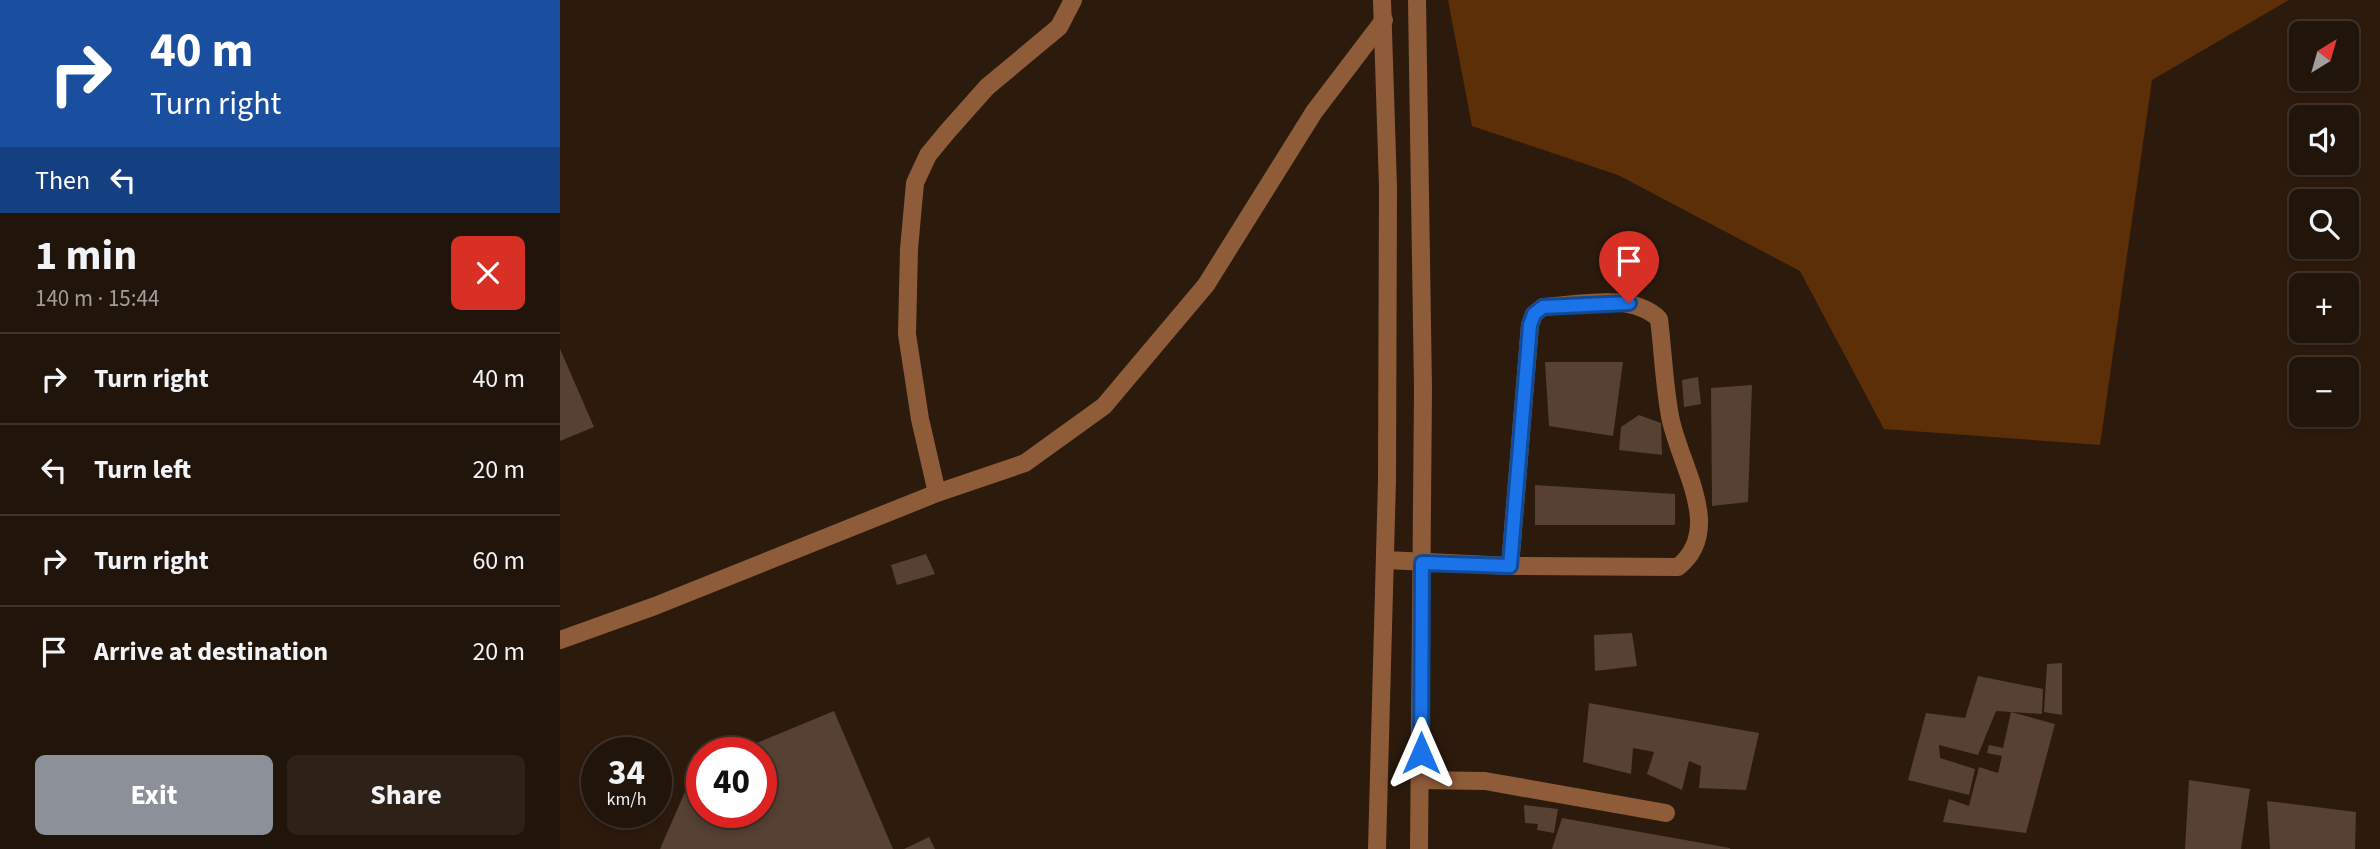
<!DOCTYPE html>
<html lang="en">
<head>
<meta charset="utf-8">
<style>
	:root { --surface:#21140a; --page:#2d2118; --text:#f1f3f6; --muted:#a29e9c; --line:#3e332b; --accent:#8c9099 }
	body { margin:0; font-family:"Source Sans 3",sans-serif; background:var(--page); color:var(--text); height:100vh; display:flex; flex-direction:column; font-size:26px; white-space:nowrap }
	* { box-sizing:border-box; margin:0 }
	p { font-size:23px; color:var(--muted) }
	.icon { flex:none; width:38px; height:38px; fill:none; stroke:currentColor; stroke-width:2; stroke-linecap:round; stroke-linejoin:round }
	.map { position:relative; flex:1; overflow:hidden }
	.side { display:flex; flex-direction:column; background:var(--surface); width:560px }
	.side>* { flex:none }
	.guide { background:#1a4fa0; color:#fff; overflow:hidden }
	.needle { width:46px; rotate:37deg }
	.controls { position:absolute; left:1729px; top:21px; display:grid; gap:14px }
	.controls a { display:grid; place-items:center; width:70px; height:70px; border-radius:10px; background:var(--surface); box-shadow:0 4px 10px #0003,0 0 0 2px var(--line); font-size:35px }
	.speed { position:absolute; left:21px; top:737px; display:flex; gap:14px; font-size:35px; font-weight:700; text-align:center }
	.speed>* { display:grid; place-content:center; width:91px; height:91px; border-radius:50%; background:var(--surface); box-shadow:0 4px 10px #0003,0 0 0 2px var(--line); line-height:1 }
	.speed small { font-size:18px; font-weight:400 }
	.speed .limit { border:10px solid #d22; background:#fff; color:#111 }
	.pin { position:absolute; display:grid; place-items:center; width:60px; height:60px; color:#fff; margin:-72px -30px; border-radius:50% 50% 50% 0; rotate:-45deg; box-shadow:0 0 7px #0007 }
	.pin .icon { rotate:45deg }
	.me { position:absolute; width:77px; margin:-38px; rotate:0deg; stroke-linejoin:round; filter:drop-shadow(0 0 5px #0008) }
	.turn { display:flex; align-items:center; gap:24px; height:147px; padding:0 35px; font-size:32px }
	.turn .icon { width:91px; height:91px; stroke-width:2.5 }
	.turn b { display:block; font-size:49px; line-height:60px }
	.then { display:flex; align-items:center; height:66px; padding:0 35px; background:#0003; gap:14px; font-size:26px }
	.round { display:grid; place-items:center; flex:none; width:74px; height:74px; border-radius:10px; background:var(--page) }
	.headline { display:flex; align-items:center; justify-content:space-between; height:119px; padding:0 35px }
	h1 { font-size:42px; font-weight:700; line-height:52px }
	.cta { display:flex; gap:14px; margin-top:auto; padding:14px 35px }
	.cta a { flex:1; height:80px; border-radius:10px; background:var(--accent); color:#fff; font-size:28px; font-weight:700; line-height:80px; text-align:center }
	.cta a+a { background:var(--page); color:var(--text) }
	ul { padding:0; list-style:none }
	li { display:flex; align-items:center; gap:21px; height:91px; padding:0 35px; border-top:2px solid var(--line) }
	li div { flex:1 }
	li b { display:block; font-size:26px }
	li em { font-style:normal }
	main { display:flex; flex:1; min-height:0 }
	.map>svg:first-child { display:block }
	.green { fill:#5c2f08 }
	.building { fill:#564133 }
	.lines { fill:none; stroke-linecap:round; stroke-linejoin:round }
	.minor { stroke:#8e5c38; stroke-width:18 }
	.route-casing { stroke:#114b97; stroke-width:18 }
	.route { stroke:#1a73e8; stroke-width:12 }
</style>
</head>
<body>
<main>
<section class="side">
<div class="guide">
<div class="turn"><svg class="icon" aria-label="right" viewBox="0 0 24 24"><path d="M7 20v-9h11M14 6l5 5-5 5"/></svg><div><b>40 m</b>Turn right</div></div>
<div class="then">Then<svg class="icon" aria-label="left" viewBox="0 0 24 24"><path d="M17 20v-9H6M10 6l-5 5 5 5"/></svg></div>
</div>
<div class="headline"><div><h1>1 min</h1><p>140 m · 15:44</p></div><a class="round" style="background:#d93025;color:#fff"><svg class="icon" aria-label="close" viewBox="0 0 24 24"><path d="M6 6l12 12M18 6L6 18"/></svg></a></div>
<ul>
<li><svg class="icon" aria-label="right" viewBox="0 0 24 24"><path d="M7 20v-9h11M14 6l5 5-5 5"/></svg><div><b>Turn right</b></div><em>40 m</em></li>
<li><svg class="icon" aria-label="left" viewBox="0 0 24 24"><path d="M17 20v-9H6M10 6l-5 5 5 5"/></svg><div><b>Turn left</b></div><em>20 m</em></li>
<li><svg class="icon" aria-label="right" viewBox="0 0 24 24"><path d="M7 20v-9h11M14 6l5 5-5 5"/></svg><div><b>Turn right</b></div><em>60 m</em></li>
<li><svg class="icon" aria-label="arrive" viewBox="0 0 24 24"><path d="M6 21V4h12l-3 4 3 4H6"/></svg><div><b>Arrive at destination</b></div><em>20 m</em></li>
</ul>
<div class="cta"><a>Exit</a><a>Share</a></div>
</section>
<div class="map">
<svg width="1820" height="849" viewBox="0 0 1820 849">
	<rect width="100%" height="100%" fill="#2c1a0d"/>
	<path class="green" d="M888 0H1729L1592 80 1540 445 1324 429 1240 271 1058 175 912 126Z"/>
	<g class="building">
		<path d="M0 349 34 427 0 441Z"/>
		<path d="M985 362H1063L1053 436 989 426Z"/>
		<path d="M1138 377 1141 404 1124 407 1122 380Z"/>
		<path d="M1192 385 1188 502 1152 506 1151 388Z"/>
		<path d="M1079 415 1101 423 1102 455 1059 450 1061 427Z"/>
		<path d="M975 485 1115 494V525H975Z"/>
		<path d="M366 554 375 574 337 585 331 565Z"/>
		<path d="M1072 633 1077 666 1035 671 1034 635Z"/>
		<path d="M1502 663V715L1484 712 1487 664Z"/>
		<path d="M1418 676 1483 689 1482 714 1436 711 1418 755 1379 745 1380 758 1415 769 1409 795 1348 780 1366 713 1405 718Z"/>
		<path d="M1029 703 1199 733 1186 790 1139 788 1141 766 1129 761 1122 790 1087 774 1094 752 1073 748 1071 774 1023 762Z"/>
		<path d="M274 711 333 849H100L135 769 142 767V812H201V752H175Z"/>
		<path d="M1451 712 1495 724 1466 833 1383 822 1389 799 1409 806 1419 767 1438 773 1442 756 1427 753 1429 745 1443 748Z"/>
		<path d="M1629 780 1690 789 1681 849H1625Z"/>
		<path d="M1707 801 1796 812 1795 849H1710Z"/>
		<path d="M964 805 998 809 994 833 977 830 978 824 965 823Z"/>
		<path d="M1002 818 1170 848V849H992Z"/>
		<path d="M369 837 375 849H344Z"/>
	</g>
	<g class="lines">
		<g class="minor">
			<path d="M857 0 863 390 859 849"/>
			<path d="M377 493 360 419 347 334 349 249 355 183 368 155 387 132 427 87 499 27 513 0"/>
			<path d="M826 560 950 566 1118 567C1166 529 1118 463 1110 416 1104 384 1103 351 1099 319 1072 292 1018 305 983 307L974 314 970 325 950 566"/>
			<path d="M0 640 95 606 377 493 465 463 544 406 646 285 754 112 824 20"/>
			<path d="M861 780 925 781 1106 813"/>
			<path d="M817 849 827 480 828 187 822 0"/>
		</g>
	</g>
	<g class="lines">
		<g class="route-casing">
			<path id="route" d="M861 753 862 563 950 566 970 325 974 314 983 307 1069 303"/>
		</g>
		<use href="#route" class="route"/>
	</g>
</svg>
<div class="controls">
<a><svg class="needle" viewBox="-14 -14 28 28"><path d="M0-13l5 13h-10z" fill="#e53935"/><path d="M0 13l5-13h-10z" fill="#a29e9c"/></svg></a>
<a><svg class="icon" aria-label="sound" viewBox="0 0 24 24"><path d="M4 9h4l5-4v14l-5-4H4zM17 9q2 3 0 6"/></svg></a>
<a><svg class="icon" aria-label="search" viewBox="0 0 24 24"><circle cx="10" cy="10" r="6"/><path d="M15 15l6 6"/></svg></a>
<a>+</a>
<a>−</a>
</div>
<div class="speed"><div>34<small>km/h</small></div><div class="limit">40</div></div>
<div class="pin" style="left:1069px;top:303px;background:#d93025"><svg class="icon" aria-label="arrive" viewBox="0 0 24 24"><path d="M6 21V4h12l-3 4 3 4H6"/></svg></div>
<svg class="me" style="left:861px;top:753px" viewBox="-20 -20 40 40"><path d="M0-17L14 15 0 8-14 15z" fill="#1a73e8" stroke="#fff" stroke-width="4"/></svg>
</div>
</main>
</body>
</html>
